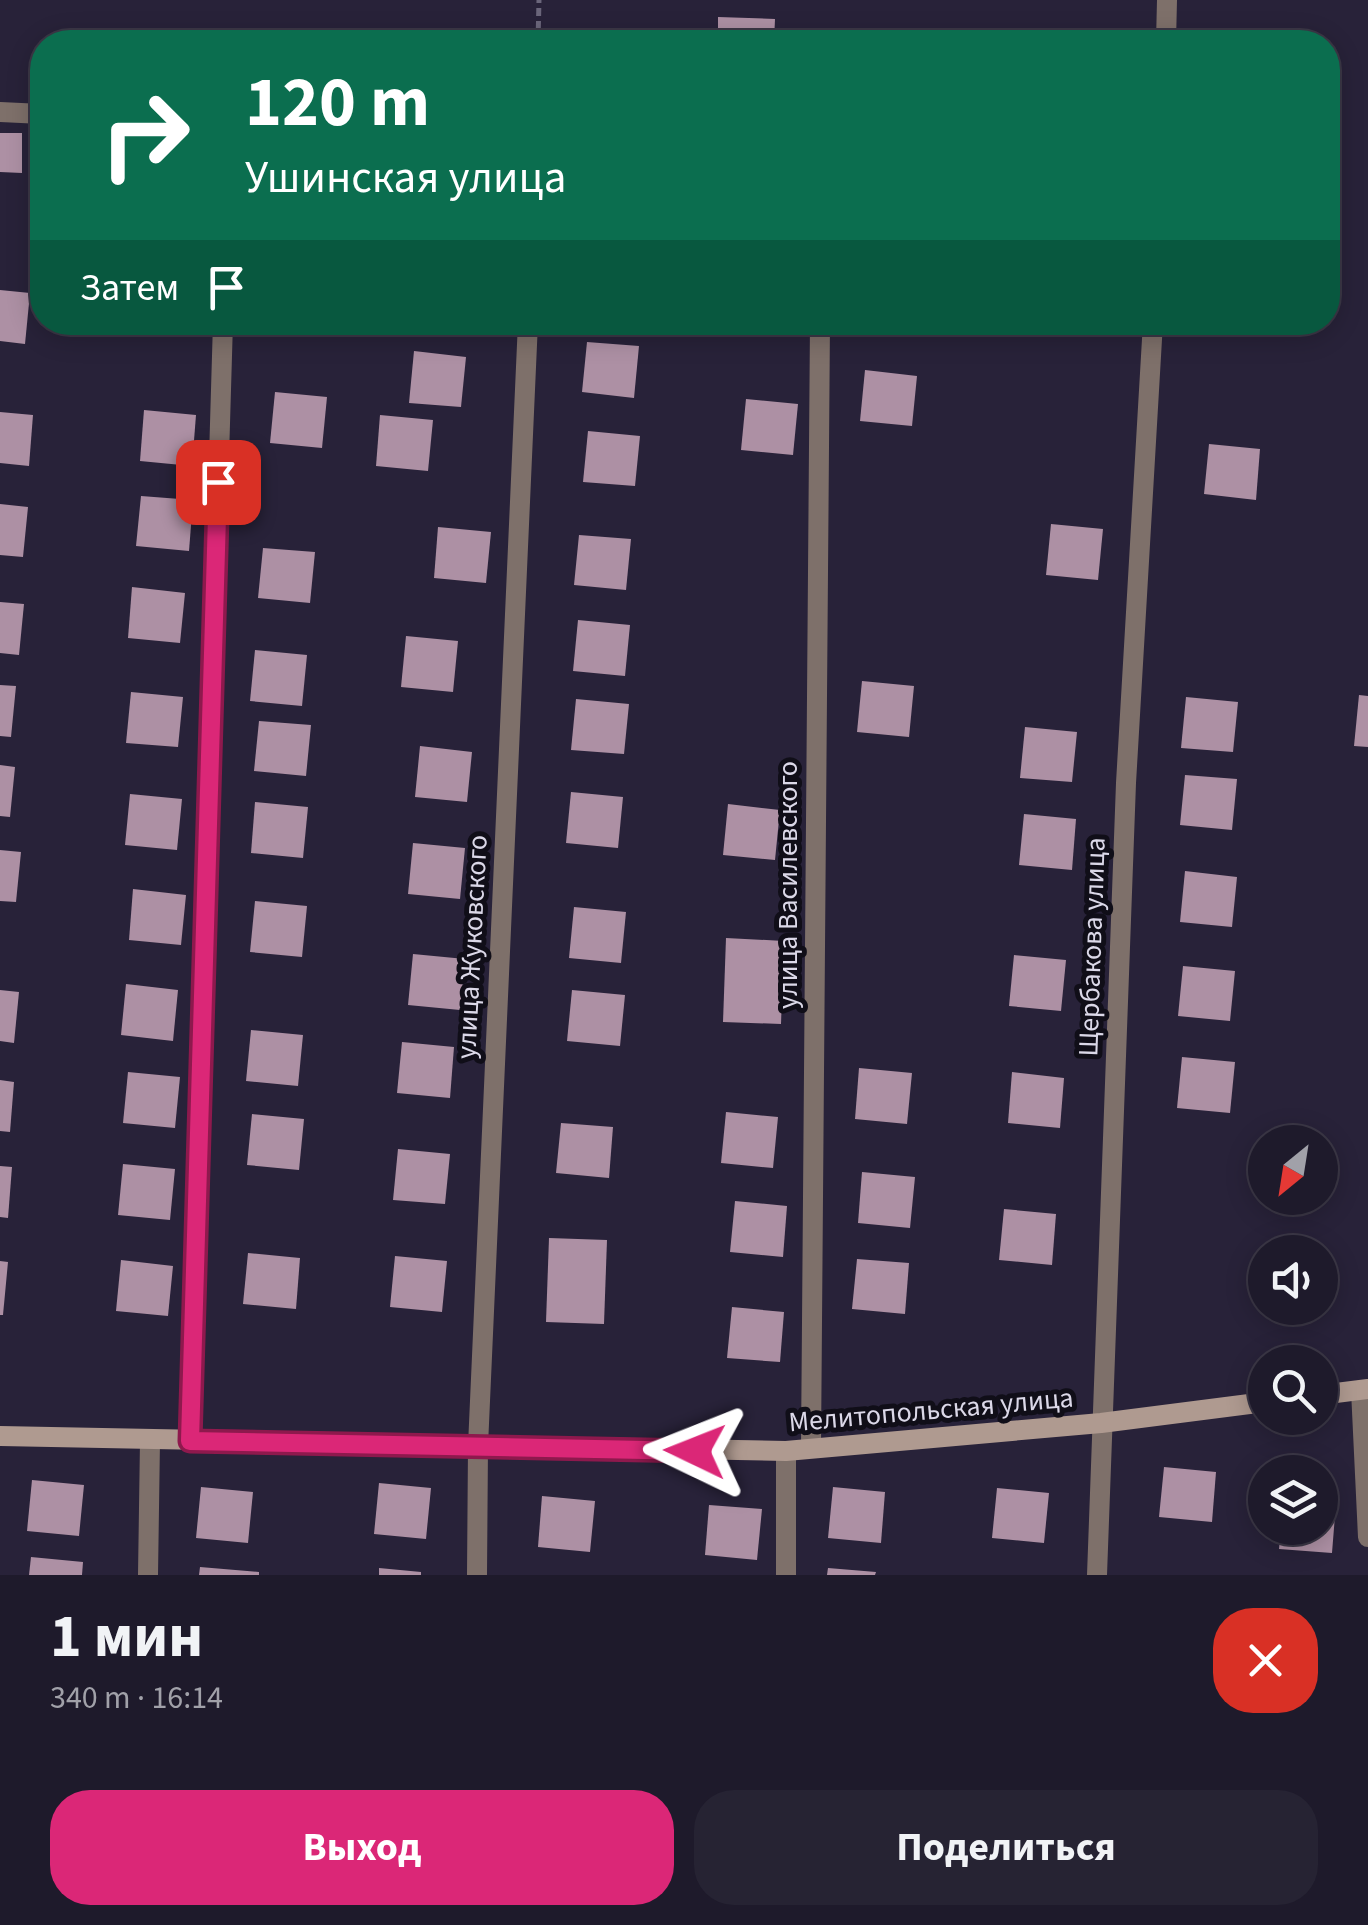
<!DOCTYPE html>
<html lang="ru">
<head>
<meta charset="utf-8">
<style>
	:root { --surface:#1e1a2b; --page:#262333; --text:#f1f3f6; --muted:#a1a1a9; --line:#3c3847; --accent:#db2777 }
	body { margin:0; font-family:"Source Sans 3",sans-serif; background:var(--page); color:var(--text); height:100vh; display:flex; flex-direction:column; font-size:38px; white-space:nowrap }
	* { box-sizing:border-box; margin:0 }
	p { font-size:32px; color:var(--muted) }
	.icon { flex:none; width:55px; height:55px; fill:none; stroke:currentColor; stroke-width:2; stroke-linecap:round; stroke-linejoin:round }
	.map { position:relative; height:1575px; overflow:hidden }
	.details { display:flex; flex-direction:column; background:var(--surface); flex:1 }
	.details>* { flex:none }
	.hud { position:absolute; left:30px; top:30px; width:1310px; height:305px; border-radius:40px; box-shadow:0 5px 25px #0003,0 0 0 2px var(--line); background:#0b6e4f; color:#fff; overflow:hidden }
	.needle { width:65px; rotate:210deg }
	.controls { position:absolute; left:1248px; top:1125px; display:grid; gap:20px }
	.controls a { display:grid; place-items:center; width:90px; height:90px; border-radius:50%; background:var(--surface); box-shadow:0 5px 25px #0003,0 0 0 2px var(--line); font-size:50px }
	.pin { position:absolute; display:grid; place-items:center; width:85px; height:85px; color:#fff; margin:-42px; border-radius:20px; box-shadow:0 5px 15px #0006 }
	.me { position:absolute; width:110px; margin:-55px; rotate:272deg; stroke-linejoin:round; filter:drop-shadow(0 0 8px #0008) }
	.turn { display:flex; align-items:center; gap:35px; height:210px; padding:0 50px; font-size:45px }
	.turn .icon { width:130px; height:130px; stroke-width:2.5 }
	.turn b { display:block; font-size:70px; line-height:85px }
	.then { display:flex; align-items:center; height:95px; padding:0 50px; background:#0003; gap:20px; font-size:38px }
	.round { display:grid; place-items:center; flex:none; width:105px; height:105px; border-radius:40px; background:var(--page) }
	.overview { display:flex; align-items:center; justify-content:space-between; height:170px; padding:0 50px }
	h1 { font-size:60px; font-weight:700; line-height:75px }
	.action { display:flex; gap:20px; margin-top:auto; padding:20px 50px }
	.action a { flex:1; height:115px; border-radius:40px; background:var(--accent); color:#fff; font-size:40px; font-weight:700; line-height:115px; text-align:center }
	.action a+a { background:var(--page); color:var(--text) }
	.map>svg:first-child { display:block }
	.building { fill:#ad90a4 }
	.lines { fill:none; stroke-linecap:round; stroke-linejoin:round }
	.path { stroke:#6b667b; stroke-width:5; stroke-dasharray:8 5; stroke-linecap:butt }
	.street { stroke:#7e706a; stroke-width:20 }
	.secondary { stroke:#af9a90; stroke-width:20 }
	.route-casing { stroke:#8e194d; stroke-width:25 }
	.route { stroke:#db2777; stroke-width:18 }
	.labels { text-anchor:middle; dominant-baseline:central; stroke-width:10; stroke-linejoin:round; paint-order:stroke }
	.street-label { font-size:28px; fill:#dbd8e8; stroke:#100e18 }
</style>
</head>
<body>
<div class="map">
<svg width="1368" height="1575" viewBox="0 0 1368 1575">
	<rect width="100%" height="100%" fill="#282239"/>
	<g class="building">
		<path d="M718 17 775 19 774 42H718Z"/>
		<path d="M0 133H22V173L0 172Z"/>
		<path d="M0 290 30 293 25 344 0 341Z"/>
		<path d="M747 322H799L798 337 746 332Z"/>
		<path d="M587 342 639 346 634 398 582 392Z"/>
		<path d="M414 351 466 357 461 407 409 403Z"/>
		<path d="M865 370 917 376 912 426 860 421Z"/>
		<path d="M275 392 327 397 322 448 270 443Z"/>
		<path d="M746 399 798 404 793 455 741 450Z"/>
		<path d="M144 410 196 415 192 466 140 461Z"/>
		<path d="M0 412 33 415 29 466 0 463Z"/>
		<path d="M380 415 433 420 428 471 376 466Z"/>
		<path d="M588 431 640 436 635 486 583 482Z"/>
		<path d="M1209 444 1260 449 1256 500 1204 494Z"/>
		<path d="M141 496 193 500 189 551 136 546Z"/>
		<path d="M0 504 28 507 23 557 0 555Z"/>
		<path d="M1051 524 1103 529 1098 580 1046 575Z"/>
		<path d="M438 527 491 532 486 583 434 578Z"/>
		<path d="M579 535 631 539 626 590 574 585Z"/>
		<path d="M263 548 315 552 310 603 258 598Z"/>
		<path d="M132 587 185 593 180 643 128 638Z"/>
		<path d="M0 602 24 604 19 655 0 653Z"/>
		<path d="M578 620 630 625 625 676 573 671Z"/>
		<path d="M406 636 458 641 453 692 401 687Z"/>
		<path d="M255 650 307 655 302 706 250 701Z"/>
		<path d="M862 681 914 686 909 737 857 732Z"/>
		<path d="M0 685 16 686 11 737 0 736Z"/>
		<path d="M131 692 183 697 178 747 126 743Z"/>
		<path d="M1359 695 1368 696V747L1354 746Z"/>
		<path d="M1186 697 1238 702 1233 752 1181 748Z"/>
		<path d="M576 699 629 704 624 754 571 750Z"/>
		<path d="M259 721 311 725 306 776 254 771Z"/>
		<path d="M1025 727 1077 732 1072 782 1020 778Z"/>
		<path d="M420 746 472 752 467 802 415 797Z"/>
		<path d="M0 765 15 767 10 817 0 816Z"/>
		<path d="M1185 775 1237 779 1232 830 1180 825Z"/>
		<path d="M571 792 623 797 618 848 566 843Z"/>
		<path d="M130 794 182 799 177 850 125 845Z"/>
		<path d="M255 802 308 807 303 858 251 853Z"/>
		<path d="M728 804 780 810 775 860 723 855Z"/>
		<path d="M1024 814 1076 819 1072 870 1019 865Z"/>
		<path d="M413 843 465 848 460 899 408 894Z"/>
		<path d="M0 850 21 852 16 902 0 901Z"/>
		<path d="M1185 871 1237 877 1232 927 1180 922Z"/>
		<path d="M133 889 186 895 181 945 129 940Z"/>
		<path d="M255 901 307 906 302 957 250 952Z"/>
		<path d="M574 907 626 912 621 963 569 958Z"/>
		<path d="M726 938 784 941 781 1024 723 1022Z"/>
		<path d="M413 954 465 959 460 1010 408 1005Z"/>
		<path d="M1014 955 1066 960 1061 1011 1009 1006Z"/>
		<path d="M1183 966 1235 971 1230 1021 1178 1016Z"/>
		<path d="M126 984 178 990 173 1041 121 1035Z"/>
		<path d="M0 990 19 992 14 1043 0 1041Z"/>
		<path d="M572 990 625 995 620 1046 567 1041Z"/>
		<path d="M251 1030 303 1035 298 1086 246 1081Z"/>
		<path d="M402 1042 454 1047 450 1098 397 1093Z"/>
		<path d="M1182 1057 1235 1062 1230 1113 1177 1108Z"/>
		<path d="M859 1068 912 1073 907 1124 855 1119Z"/>
		<path d="M128 1072 180 1077 175 1128 123 1123Z"/>
		<path d="M1012 1072 1064 1078 1060 1128 1008 1123Z"/>
		<path d="M0 1080 14 1082 10 1132 0 1131Z"/>
		<path d="M726 1112 778 1117 773 1168 721 1163Z"/>
		<path d="M252 1114 304 1119 299 1170 247 1165Z"/>
		<path d="M561 1123 613 1127 609 1178 556 1173Z"/>
		<path d="M398 1149 450 1154 445 1204 393 1200Z"/>
		<path d="M123 1164 175 1169 170 1220 118 1215Z"/>
		<path d="M0 1166 12 1167 8 1218 0 1217Z"/>
		<path d="M862 1172 915 1177 910 1228 858 1223Z"/>
		<path d="M735 1201 787 1206 783 1257 730 1252Z"/>
		<path d="M1004 1209 1056 1214 1052 1265 999 1260Z"/>
		<path d="M549 1238 607 1240 604 1324 546 1322Z"/>
		<path d="M248 1253 300 1258 296 1309 243 1304Z"/>
		<path d="M395 1256 447 1261 442 1312 390 1307Z"/>
		<path d="M857 1259 909 1263 905 1314 852 1309Z"/>
		<path d="M121 1260 173 1266 168 1316 116 1311Z"/>
		<path d="M0 1261 8 1262 3 1315H0Z"/>
		<path d="M732 1307 784 1312 780 1362 727 1358Z"/>
		<path d="M1164 1467 1216 1472 1212 1522 1159 1517Z"/>
		<path d="M32 1480 84 1485 79 1536 27 1531Z"/>
		<path d="M379 1483 431 1488 426 1539 374 1534Z"/>
		<path d="M201 1487 253 1492 248 1543 196 1538Z"/>
		<path d="M833 1487 885 1492 881 1543 828 1538Z"/>
		<path d="M997 1488 1049 1493 1044 1543 992 1538Z"/>
		<path d="M542 1496 595 1501 590 1552 538 1547Z"/>
		<path d="M1320 1501 1336 1503 1332 1553 1279 1549 1281 1528H1320Z"/>
		<path d="M709 1505 762 1509 757 1560 705 1555Z"/>
		<path d="M31 1557 83 1562 82 1575H29Z"/>
		<path d="M200 1567 259 1572V1575H199Z"/>
		<path d="M379 1568 421 1572V1575H379Z"/>
		<path d="M828 1568 876 1572 875 1575H827Z"/>
	</g>
	<g class="lines">
		<path class="path" d="M538 42 539 0"/>
		<g class="street">
			<path d="M1166 42 1167 0"/>
			<path d="M0 112 42 114"/>
			<path d="M1361 1390 1368 1537"/>
			<path d="M190 1441 223 322"/>
			<path d="M811 1447 820 322"/>
			<path d="M148 1575 150 1441"/>
			<path d="M477 1575 478 1446 528 322"/>
			<path d="M786 1575V1451"/>
			<path d="M1097 1575 1126 783 1153 322"/>
		</g>
		<g class="secondary">
			<path d="M1320 1395 1368 1389"/>
			<path d="M0 1436 786 1451 1101 1423 1265 1402"/>
		</g>
	</g>
	<g class="lines">
		<g class="route-casing">
			<path id="route" d="M218 482 190 1441 695 1451"/>
		</g>
		<use href="#route" class="route"/>
	</g>
	<g class="labels">
		<g class="street-label">
			<text transform="translate(788 885) rotate(-90)">улица Василевского</text>
			<text transform="translate(472 947) rotate(-87)">улица Жуковского</text>
			<text transform="translate(1092 947) rotate(-88)">Щербакова улица</text>
			<text transform="translate(931 1410) rotate(-5)">Мелитопольская улица</text>
		</g>
	</g>
</svg>
<div class="controls">
<a><svg class="needle" viewBox="-14 -14 28 28"><path d="M0-13l5 13h-10z" fill="#e53935"/><path d="M0 13l5-13h-10z" fill="#a1a1a9"/></svg></a>
<a><svg class="icon" aria-label="sound" viewBox="0 0 24 24"><path d="M4 9h4l5-4v14l-5-4H4zM17 9q2 3 0 6"/></svg></a>
<a><svg class="icon" aria-label="search" viewBox="0 0 24 24"><circle cx="10" cy="10" r="6"/><path d="M15 15l6 6"/></svg></a>
<a><svg class="icon" aria-label="layers" viewBox="0 0 24 24"><path d="M12 4l9 5-9 5-9-5zM3 14l9 5 9-5"/></svg></a>
</div>
<div class="pin" style="left:218px;top:482px;background:#d93025"><svg class="icon" aria-label="arrive" viewBox="0 0 24 24"><path d="M6 21V4h12l-3 4 3 4H6"/></svg></div>
<svg class="me" style="left:695px;top:1451px" viewBox="-20 -20 40 40"><path d="M0-17L14 15 0 8-14 15z" fill="#db2777" stroke="#fff" stroke-width="4"/></svg>
<div class="hud">
<div class="turn"><svg class="icon" aria-label="right" viewBox="0 0 24 24"><path d="M7 20v-9h11M14 6l5 5-5 5"/></svg><div><b>120 m</b>Ушинская улица</div></div>
<div class="then">Затем<svg class="icon" aria-label="arrive" viewBox="0 0 24 24"><path d="M6 21V4h12l-3 4 3 4H6"/></svg></div>
</div>
</div>
<section class="details">
<div class="overview"><div><h1>1 мин</h1><p>340 m · 16:14</p></div><a class="round" style="background:#d93025;color:#fff"><svg class="icon" aria-label="close" viewBox="0 0 24 24"><path d="M6 6l12 12M18 6L6 18"/></svg></a></div>
<div class="action"><a>Выход</a><a>Поделиться</a></div>
</section>
</body>
</html>
